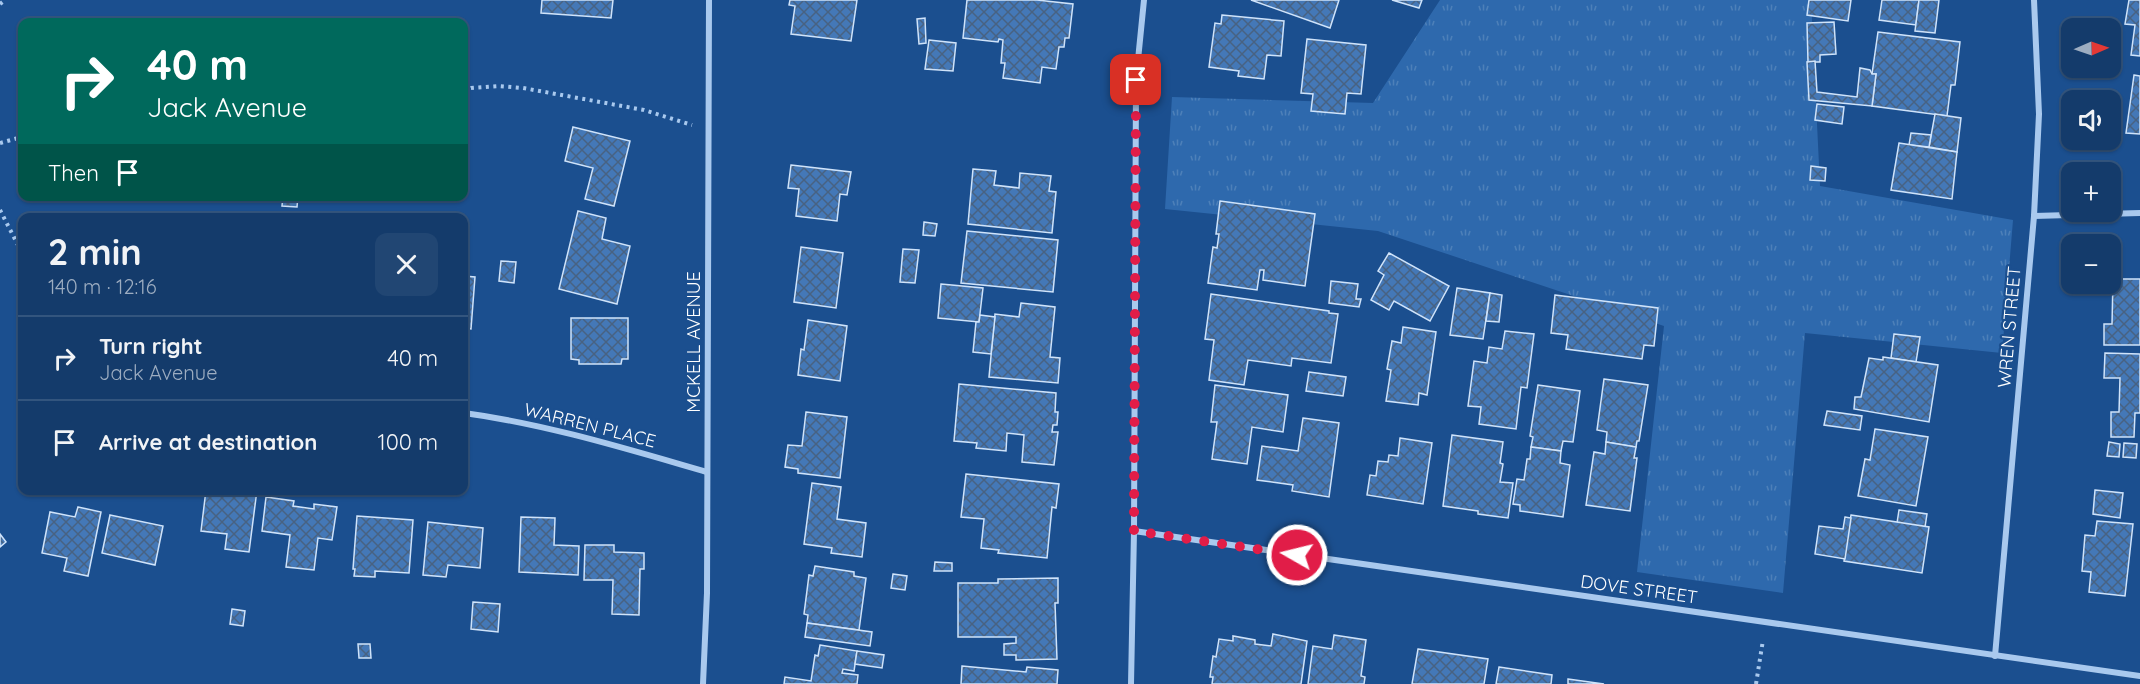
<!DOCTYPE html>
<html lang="en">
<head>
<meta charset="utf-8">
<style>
	:root { --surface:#143b6b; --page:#214673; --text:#f1f3f6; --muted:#9dadc1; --line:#33557e }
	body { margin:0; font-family:Quicksand,sans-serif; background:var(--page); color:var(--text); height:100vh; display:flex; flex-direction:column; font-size:22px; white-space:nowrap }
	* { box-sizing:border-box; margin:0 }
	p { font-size:20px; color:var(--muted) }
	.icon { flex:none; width:33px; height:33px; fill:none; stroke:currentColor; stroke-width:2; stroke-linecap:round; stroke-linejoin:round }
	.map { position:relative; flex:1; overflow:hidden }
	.details { position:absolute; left:18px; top:213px; width:450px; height:282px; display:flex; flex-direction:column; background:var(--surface); border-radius:12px; box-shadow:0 2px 4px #0004,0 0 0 2px var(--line) }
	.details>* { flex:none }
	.hud { position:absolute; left:18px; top:18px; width:450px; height:183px; border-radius:12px; box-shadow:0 2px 4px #0004,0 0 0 2px var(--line); background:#00695c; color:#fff; overflow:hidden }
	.needle { width:39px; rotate:88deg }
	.fabs { position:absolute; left:2061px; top:18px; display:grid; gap:12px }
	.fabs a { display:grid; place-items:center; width:60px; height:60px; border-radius:12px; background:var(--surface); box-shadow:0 2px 4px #0004,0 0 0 2px var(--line); font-size:30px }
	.pin { position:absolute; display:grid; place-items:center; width:51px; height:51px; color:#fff; margin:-26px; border-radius:12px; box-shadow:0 3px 9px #0006 }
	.me { position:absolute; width:66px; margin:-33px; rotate:278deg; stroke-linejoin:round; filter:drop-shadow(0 0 4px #0008) }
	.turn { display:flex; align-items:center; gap:21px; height:126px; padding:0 30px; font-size:27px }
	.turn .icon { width:78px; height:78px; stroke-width:2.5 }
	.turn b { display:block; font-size:42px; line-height:51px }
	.then { display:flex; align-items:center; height:57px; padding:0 30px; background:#0003; gap:12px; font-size:22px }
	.round { display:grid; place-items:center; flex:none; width:63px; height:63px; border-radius:12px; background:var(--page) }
	.summary { display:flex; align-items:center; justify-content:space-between; height:102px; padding:0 30px }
	h1 { font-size:36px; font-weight:800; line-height:45px }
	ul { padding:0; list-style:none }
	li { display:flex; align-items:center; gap:18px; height:84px; padding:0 30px; border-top:2px solid var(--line) }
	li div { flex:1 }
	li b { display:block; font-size:22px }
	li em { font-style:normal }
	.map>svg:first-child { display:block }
	.park { fill:url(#park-tufts) }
	.building { fill:url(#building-cross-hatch); stroke:#cfe3fa; stroke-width:1.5 }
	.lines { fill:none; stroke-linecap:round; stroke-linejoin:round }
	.path { stroke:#a9c9ee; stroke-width:4; stroke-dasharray:3 4.5; stroke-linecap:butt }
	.street { stroke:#a9c9ee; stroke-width:6 }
	.route { stroke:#e11d48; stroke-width:10; stroke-dasharray:0 18 }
	.labels { text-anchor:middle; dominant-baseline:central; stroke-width:4.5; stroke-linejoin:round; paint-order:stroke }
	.street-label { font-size:18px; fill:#fff; stroke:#1b4f8f }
</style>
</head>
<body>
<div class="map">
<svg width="2140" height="684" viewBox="0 0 2140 684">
	<defs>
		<pattern id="park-tufts" width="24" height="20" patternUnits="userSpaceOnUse" patternTransform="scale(1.5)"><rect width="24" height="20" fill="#2e69ad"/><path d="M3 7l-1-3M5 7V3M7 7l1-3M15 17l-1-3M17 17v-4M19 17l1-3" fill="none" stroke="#4d80b9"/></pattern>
		<pattern id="building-cross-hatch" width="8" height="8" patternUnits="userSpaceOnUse" patternTransform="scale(1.5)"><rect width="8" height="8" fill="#4478b7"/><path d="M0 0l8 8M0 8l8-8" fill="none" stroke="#486282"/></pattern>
	</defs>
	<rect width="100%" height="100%" fill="#1b4f8f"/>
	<path class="park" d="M1440 0H1811L1820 186 2013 220 2002 353 1805 333 1783 593 1637 572 1664 326 1378 231 1165 209 1172 97 1373 103Z"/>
	<g class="building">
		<path d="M542 0H613L611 18 541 13Z"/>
		<path d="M790 0H857L851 41 791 34 795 6 789 5Z"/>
		<path d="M967 0H1037L1073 4 1069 38H1065L1064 47H1059L1056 69 1042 67 1040 83 1003 78 1005 63H1001L1003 40 999 39 998 42 963 38Z"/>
		<path d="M1251 0H1339L1330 28Z"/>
		<path d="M1392 0H1422L1419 8Z"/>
		<path d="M1809 0H1851L1848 21 1807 15Z"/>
		<path d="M1882 0H1919L1916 25 1879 20Z"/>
		<path d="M1919 0H1939L1935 33 1915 31Z"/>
		<path d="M2129 0H2140V56L2131 55 2135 25 2125 24Z"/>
		<path d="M1222 15 1284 21 1281 56 1267 55 1264 79 1238 76 1239 71 1209 67 1215 23 1221 24Z"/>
		<path d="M925 18 926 43 919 44 917 19Z"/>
		<path d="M1834 22 1836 54 1820 55V62H1808L1807 23Z"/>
		<path d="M1878 32 1960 42 1955 85H1951L1947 116 1872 106 1876 74H1872Z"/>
		<path d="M1307 39 1366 45 1361 94 1347 93 1345 114 1311 111 1313 94 1301 93Z"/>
		<path d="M929 40 956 43 953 71 925 69Z"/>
		<path d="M1815 61 1817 92 1857 97 1860 68 1870 70 1872 74H1876L1872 106 1809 100 1807 62Z"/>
		<path d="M2134 75 2140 76V134L2126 133Z"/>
		<path d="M1817 104 1844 107 1842 124 1815 120Z"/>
		<path d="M1935 114 1961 118 1957 152 1929 147Z"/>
		<path d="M573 127 630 141 614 206 585 199 593 168 565 161Z"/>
		<path d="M1911 133 1931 135 1929 147 1909 145Z"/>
		<path d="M1899 143 1957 152 1952 199 1891 190Z"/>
		<path d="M791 165 851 172 847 195 840 194 837 221 796 216 799 189 788 188Z"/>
		<path d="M1811 166 1826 168 1825 181 1810 180Z"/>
		<path d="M973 169 996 171 994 185 1019 188 1020 173 1051 176 1049 191 1056 192 1052 233 968 224Z"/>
		<path d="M283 196H298L297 207 282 206Z"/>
		<path d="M1220 201 1315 214 1305 286 1263 280 1264 270H1260L1257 290 1208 283 1213 247 1217 248 1219 234H1216Z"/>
		<path d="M578 211 606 218 602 239 630 246 617 304 559 289Z"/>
		<path d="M924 222 937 224 935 236 923 235Z"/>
		<path d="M967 231 1058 240 1053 292 961 283Z"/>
		<path d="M801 247 843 253 836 308 794 302Z"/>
		<path d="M903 249 919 250 915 283 900 282Z"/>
		<path d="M1389 253 1449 286 1430 321 1394 301 1389 310 1371 300 1384 275 1378 271Z"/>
		<path d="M501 261 516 262 514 283 499 281Z"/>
		<path d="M464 276 475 277 471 329 464 328Z"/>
		<path d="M2113 279H2140V345H2104V324H2112Z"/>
		<path d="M1331 281 1358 284 1356 299H1361L1359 307 1329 303Z"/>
		<path d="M941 284 983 288 979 322 938 318Z"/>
		<path d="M1457 288 1490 293 1483 339 1450 335Z"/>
		<path d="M1490 293 1502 295 1499 322 1486 321Z"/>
		<path d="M1211 294 1329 311V313L1338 314 1331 363 1292 358 1291 366 1248 360 1244 385 1209 380 1214 340 1205 339Z"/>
		<path d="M1555 295 1658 308 1654 346 1644 345 1642 359 1566 349 1568 335 1551 333Z"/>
		<path d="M1021 303 1055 307 1050 357 1060 358 1058 383 989 377 995 314 1019 317Z"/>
		<path d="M980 315 995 317 991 354 973 352 976 322H979Z"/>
		<path d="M571 318H628V359H622L621 364H579V360L571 359Z"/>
		<path d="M808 320 847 326 840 381 798 375 801 349 804 350Z"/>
		<path d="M1403 327 1436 332 1427 395 1419 393 1418 405 1386 401 1391 370 1387 369 1392 341 1401 343Z"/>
		<path d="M1505 331 1534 334 1527 388 1521 387 1516 429 1479 424 1481 407 1468 406 1474 361 1487 363 1489 347 1502 349Z"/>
		<path d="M1894 334 1920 337 1916 362 1891 358Z"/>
		<path d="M2105 353 2140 354V413H2135L2134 437H2111V412H2119L2120 378H2104Z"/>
		<path d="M1883 357 1938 365 1929 422 1854 409 1855 397H1861L1869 358 1883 360Z"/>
		<path d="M1309 372 1346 377 1343 396 1306 391Z"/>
		<path d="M1604 379 1648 385 1639 441H1637L1636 447 1606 442 1607 432 1597 430Z"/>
		<path d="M959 384 1056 393 1055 412H1058L1057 425H1053L1052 432H1058L1054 465 1022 462 1024 435 1007 433 1006 451 976 448 977 443 954 441Z"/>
		<path d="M1215 385 1288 395 1283 432 1252 427 1247 464 1212 459 1217 422H1211Z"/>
		<path d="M1538 385 1580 391 1573 442 1563 441 1561 451 1531 447 1533 437 1530 436Z"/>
		<path d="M1827 411 1862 416 1860 430 1824 425Z"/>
		<path d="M806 412 847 417 840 478 798 473V469L785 467 788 445 802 446Z"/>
		<path d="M1303 418 1339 423 1329 497 1292 491 1293 485 1257 480 1262 446 1298 451Z"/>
		<path d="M1875 429 1928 437 1916 506 1858 496 1865 459 1870 460Z"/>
		<path d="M1452 435 1503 442 1500 463 1503 464 1500 482 1513 483 1508 518 1478 514V511L1443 506Z"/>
		<path d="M1400 438 1432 443 1423 504 1367 495 1370 475 1376 476 1378 461 1388 462 1389 455 1398 456Z"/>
		<path d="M1606 442 1636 447 1634 458H1637L1630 511 1586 505 1594 452 1605 454Z"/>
		<path d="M2109 442 2120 444 2119 457 2107 456Z"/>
		<path d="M2124 443 2137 444 2136 458 2123 457Z"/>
		<path d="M1531 447 1561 451 1560 463 1570 465 1563 517 1520 511V505L1513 504 1517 479 1524 480 1527 459H1530Z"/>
		<path d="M966 474 1059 484 1056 508 1052 507 1047 558 998 553 999 550 981 548 984 519 961 517Z"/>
		<path d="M812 483 841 487 837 519 866 523 862 557 831 553 832 548 804 544Z"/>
		<path d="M206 490 232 493 233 490H257L249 552 225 549 227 534 201 531Z"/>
		<path d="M2095 490 2123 493 2120 518 2093 514Z"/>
		<path d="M266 497 294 501 293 506 314 509V504L337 507 332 540 318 538 314 570 286 567 290 535 262 531Z"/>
		<path d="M78 507 101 512 88 576 64 571 67 558 42 553 50 512 75 517Z"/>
		<path d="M1899 510 1927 514 1925 527 1897 523Z"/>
		<path d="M110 515 163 526 155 565 102 553Z"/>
		<path d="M1851 515 1929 527 1922 573 1844 561Z"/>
		<path d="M357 516 413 520 409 573 375 571V577L354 576 355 569H353Z"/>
		<path d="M521 517 555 518 554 545 579 546 578 575 519 572Z"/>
		<path d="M1845 517 1851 518 1845 559 1815 554 1819 526 1843 529Z"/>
		<path d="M2097 521 2133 524 2125 596 2089 592 2091 572 2082 571 2085 535 2095 536Z"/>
		<path d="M428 522 483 528 480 568 448 565 446 577 423 575Z"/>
		<path d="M0 534 6 542 0 547Z"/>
		<path d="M585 545H614V552L644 553V569H640L639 615 612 614 613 580H584Z"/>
		<path d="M935 562 952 563V571H934Z"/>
		<path d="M815 566 854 572V576L866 578 859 630 807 623 808 615 804 614 809 575 813 576Z"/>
		<path d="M893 574 907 576 905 590 891 588Z"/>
		<path d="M1058 578V603H1055L1057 659 1016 660V655H1004V644L1016 643V637H958V583H998V579Z"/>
		<path d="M473 602 500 604 498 632 471 629Z"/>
		<path d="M232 609 245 611 243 626 230 624Z"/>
		<path d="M807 623 872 632 870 646 805 637Z"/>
		<path d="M1273 634 1307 641 1301 684H1212L1213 677H1210L1213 656 1216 657 1219 639 1233 641V636L1255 640V644L1271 646Z"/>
		<path d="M1334 635 1366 640 1361 676 1365 677 1364 684H1308L1313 646 1332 649Z"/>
		<path d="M358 644H370L371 658H359Z"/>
		<path d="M820 645 857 651 854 671 843 669 842 673 858 675 857 684H784L785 677 811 681 815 655 818 656Z"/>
		<path d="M1418 649 1488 659 1484 684H1412Z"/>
		<path d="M857 651 884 655 882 668 855 664Z"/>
		<path d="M962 666 1026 672 1027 667 1058 670 1057 684H961Z"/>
		<path d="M1499 667 1552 675 1551 684H1496Z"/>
		<path d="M1568 679 1604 684H1568Z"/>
	</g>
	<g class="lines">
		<g class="path">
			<path d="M0 4 5 0"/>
			<path d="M464 91 471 88 499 86 523 88 644 110 692 125"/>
			<path d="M0 143 22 137"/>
			<path d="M0 210 22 253"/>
			<path d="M1756 684 1763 640"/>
		</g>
		<g class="street">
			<path d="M2034 216 2140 213"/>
			<path d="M464 413C546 424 627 449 707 472"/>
			<path d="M1134 531 2140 676"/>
			<path d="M1995 656 2034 216 2039 114 2034 0"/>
			<path d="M703 684 707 593 709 0"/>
			<path d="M1131 684 1134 531 1136 80 1144 0"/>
		</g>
	</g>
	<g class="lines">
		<path class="route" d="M1136 80 1134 531 1297 555"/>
	</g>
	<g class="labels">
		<g class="street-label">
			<text transform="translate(2009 327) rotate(-85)">WREN STREET</text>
			<text transform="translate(693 342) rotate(-90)">MCKELL AVENUE</text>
			<text transform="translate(590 425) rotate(14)">WARREN PLACE</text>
			<text transform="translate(1639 589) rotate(8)">DOVE STREET</text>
		</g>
	</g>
</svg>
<div class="fabs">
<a><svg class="needle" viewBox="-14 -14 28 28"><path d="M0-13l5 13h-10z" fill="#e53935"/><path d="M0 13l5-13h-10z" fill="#9dadc1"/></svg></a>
<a><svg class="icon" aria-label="sound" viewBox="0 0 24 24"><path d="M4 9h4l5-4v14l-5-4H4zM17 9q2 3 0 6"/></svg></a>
<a>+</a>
<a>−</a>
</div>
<div class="pin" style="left:1136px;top:80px;background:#d93025"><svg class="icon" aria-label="arrive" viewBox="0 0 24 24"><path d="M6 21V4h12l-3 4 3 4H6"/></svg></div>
<svg class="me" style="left:1297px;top:555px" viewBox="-20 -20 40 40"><circle r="17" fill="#e11d48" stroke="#fff" stroke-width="3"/><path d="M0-11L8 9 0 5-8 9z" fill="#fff"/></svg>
<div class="hud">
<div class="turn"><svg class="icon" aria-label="right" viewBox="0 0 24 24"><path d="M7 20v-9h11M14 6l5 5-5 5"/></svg><div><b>40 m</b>Jack Avenue</div></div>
<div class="then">Then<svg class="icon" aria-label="arrive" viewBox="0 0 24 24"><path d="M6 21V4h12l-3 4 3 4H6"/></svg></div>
</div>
<section class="details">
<div class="summary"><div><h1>2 min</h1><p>140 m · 12:16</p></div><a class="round"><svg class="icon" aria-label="close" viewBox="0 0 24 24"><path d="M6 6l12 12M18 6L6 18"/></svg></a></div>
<ul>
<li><svg class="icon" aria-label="right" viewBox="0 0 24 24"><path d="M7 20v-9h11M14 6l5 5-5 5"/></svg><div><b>Turn right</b><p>Jack Avenue</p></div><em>40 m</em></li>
<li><svg class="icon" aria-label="arrive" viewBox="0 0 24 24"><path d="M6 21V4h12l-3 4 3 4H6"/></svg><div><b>Arrive at destination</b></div><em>100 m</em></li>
</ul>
</section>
</div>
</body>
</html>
